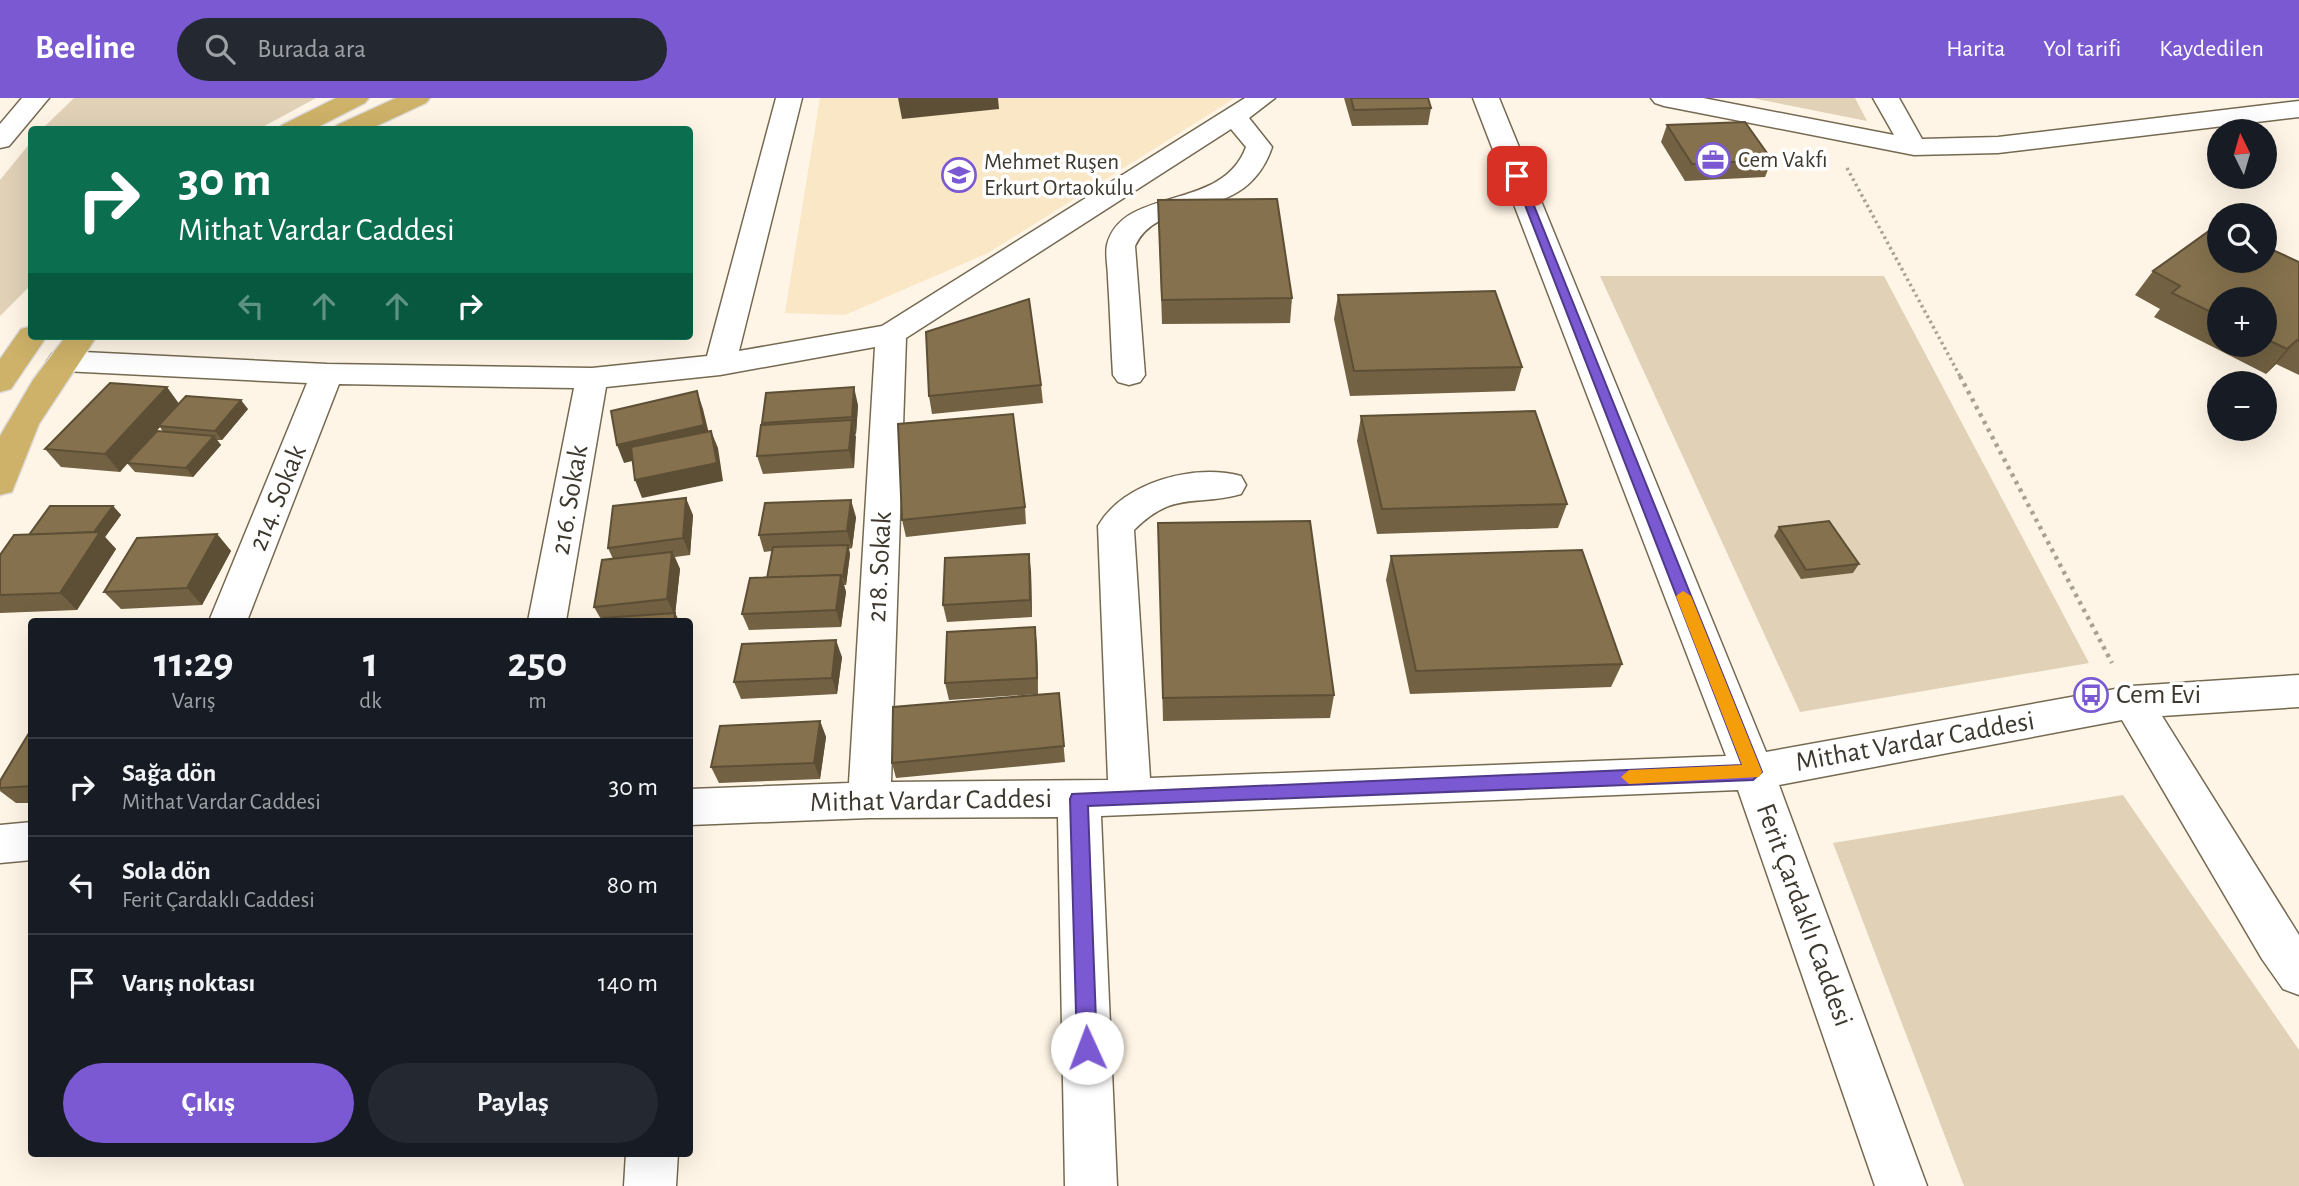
<!DOCTYPE html>
<html lang="tr">
<head>
<meta charset="utf-8">
<style>
	:root { --surface:#171b24; --page:#242831; --text:#f1f3f6; --muted:#9ea1a6; --line:#363941; --accent:#7a59d3 }
	body { margin:0; font-family:"Alegreya Sans",sans-serif; background:var(--page); color:var(--text); height:100vh; display:flex; flex-direction:column; font-size:26px; white-space:nowrap }
	* { box-sizing:border-box; margin:0 }
	p { font-size:23px; color:var(--muted) }
	.icon { flex:none; width:38px; height:38px; fill:none; stroke:currentColor; stroke-width:2; stroke-linecap:round; stroke-linejoin:round }
	.map { position:relative; flex:1; overflow:hidden }
	.drawer { position:absolute; left:28px; top:520px; width:665px; height:539px; display:flex; flex-direction:column; background:var(--surface); border-radius:7px; box-shadow:0 7px 28px #0002 }
	.drawer>* { flex:none }
	.top-card { position:absolute; left:28px; top:28px; width:665px; height:214px; border-radius:7px; box-shadow:0 7px 28px #0002; background:#0b6e4f; color:#fff; overflow:hidden }
	.needle { width:46px; rotate:355deg }
	.controls { position:absolute; left:2207px; top:21px; display:grid; gap:14px }
	.controls a { display:grid; place-items:center; width:70px; height:70px; border-radius:50%; background:var(--surface); box-shadow:0 7px 28px #0002; font-size:35px }
	.pin { position:absolute; display:grid; place-items:center; width:60px; height:60px; color:#fff; margin:-30px; border-radius:14px; box-shadow:0 4px 10px #0006 }
	.me { position:absolute; width:77px; margin:-38px; rotate:358deg; stroke-linejoin:round; filter:drop-shadow(0 0 5px #0008) }
	.turn { display:flex; align-items:center; gap:24px; height:147px; padding:0 35px; font-size:32px }
	.turn .icon { width:91px; height:91px; stroke-width:2.5 }
	.turn b { display:block; font-size:49px; line-height:60px }
	.lanes { display:flex; align-items:center; height:66px; padding:0 35px; background:#0003; justify-content:center; gap:35px; direction:ltr }
	.lanes .off { opacity:.35 }
	.eta { display:flex; justify-content:space-evenly; align-items:center; height:119px; text-align:center }
	.eta b { font-size:42px; font-weight:700; line-height:49px }
	.button { display:flex; gap:14px; margin-top:auto; padding:14px 35px }
	.button a { flex:1; height:80px; border-radius:42px; background:var(--accent); color:#fff; font-size:28px; font-weight:700; line-height:80px; text-align:center }
	.button a+a { background:var(--page); color:var(--text) }
	ul { padding:0; list-style:none }
	li { display:flex; align-items:center; gap:21px; height:98px; padding:0 35px; border-top:2px solid var(--line) }
	li div { flex:1 }
	li b { display:block; font-size:26px }
	li em { font-style:normal }
	header { display:flex; align-items:center; gap:42px; box-sizing:border-box; height:98px; padding:0 35px; background:var(--accent); color:#fff }
	header strong { font-size:33px }
	nav { display:flex; gap:38px; margin-inline-start:auto; font-size:24px }
	.search { width:490px; height:63px; background:var(--page); display:flex; align-items:center; gap:18px; box-sizing:border-box; padding:0 24px; border-radius:38px; color:var(--muted); font-size:26px }
	.map>svg:first-child { display:block }
	.built { fill:#f9e7c6 }
	.green { fill:#e0d1b7 }
	.lines { fill:none; stroke-linecap:round; stroke-linejoin:round }
	.minor-casing { stroke:#766952; stroke-width:3 }
	.major-casing { stroke:#dcdbda; stroke-width:3 }
	.path-far1 { stroke:#a9a195; stroke-width:3.5; stroke-dasharray:2.5 3.5; stroke-linecap:butt }
	.path { stroke:#a9a195; stroke-width:4.5; stroke-dasharray:3.5 5; stroke-linecap:butt }
	.minor { fill:#fff; fill-rule:evenodd }
	.major { fill:#ceb269; fill-rule:evenodd }
	.wall { fill:#726142; fill-rule:evenodd }
	.shaded-wall { fill:#5d4f36 }
	.building { fill:#85714d; stroke:#5d4f36; stroke-width:2 }
	.route { fill:#7a59d3; stroke:#4f3a89; stroke-width:2 }
	.slow { fill:#f59e0b }
	.labels { text-anchor:middle; dominant-baseline:central; stroke-width:7; stroke-linejoin:round; paint-order:stroke }
	.far-poi-label { font-size:23px; fill:#3e392f; stroke:#fff; text-anchor:start }
	.street-label { font-size:28px; fill:#3e392f; stroke:#fff }
	.poi-label { font-size:28px; fill:#3e392f; stroke:#fff; text-anchor:start }
</style>
</head>
<body>
<header>
<strong>Beeline</strong>
<div class="search"><svg class="icon" aria-label="search" viewBox="0 0 24 24"><circle cx="10" cy="10" r="6"/><path d="M15 15l6 6"/></svg>Burada ara</div>
<nav><a>Harita</a><a>Yol tarifi</a><a>Kaydedilen</a></nav>
</header>
<div class="map">
<svg width="2299" height="1088" viewBox="0 0 2299 1088">
	<rect width="100%" height="100%" fill="#fef5e6"/>
	<path class="built" d="M820 0H1235L988 155 845 217 785 215Z"/>
	<g class="green">
		<path d="M74 0H316L259 31H42Z"/>
		<path d="M1752 0H1855L1867 23Z"/>
		<path d="M31 44V187L0 218V82Z"/>
		<path d="M1600 178H1884L2089 565 1800 614Z"/>
		<path d="M2123 697 2299 952V1088H1964L1833 745Z"/>
	</g>
	<g class="lines">
		<g class="minor-casing">
			<g id="minor">
				<path d="M22 0H49L9 48 0 50V26Z"/>
				<path d="M776 0H802L739 253 882 228 1245 0H1275L1249 20 1272 49C1245 129 1160 94 1135 148L1145 277 1140 284 1129 287 1118 284 1113 277C1111 245 1110 212 1108 180 1108 170 1105 156 1107 147 1122 87 1222 115 1246 49L1231 31 906 240 891 684 1108 682 1098 428C1123 384 1195 365 1241 378L1246 387 1241 396C1195 409 1174 392 1134 432L1150 680 1726 658 1473 0H1499L1766 654 2132 588 2299 577V609L2162 618 2299 837V897L2283 891 2262 861 2122 622 1779 687 1927 1088H1875L1738 692 1101 718 1117 1088H1065L1058 719 869 720 690 727V691L849 685 875 249 720 277 606 289 566 523H528L574 290 339 286 247 523H209L307 285 63 273 52 270 47 263 52 256 63 253 327 266 592 270 707 258Z"/>
				<path d="M1651 0H1703L1894 37 1873 0H1899L1922 41 1998 39 2299 3V19L1998 55 1914 57 1664 8 1655 5Z"/>
				<path d="M32 724V762L0 765V727Z"/>
				<path d="M626 1055H678L676 1088H624Z"/>
			</g>
		</g>
		<g class="major-casing">
			<g id="major">
				<path d="M336 0H369L365 5 312 32H278L282 27Z"/>
				<path d="M396 0H430L426 5 368 32H333L337 27Z"/>
				<path d="M32 228V238H47L11 291 0 294V261L21 231Z"/>
				<path d="M66 238H97L39 326 12 394 0 397V338L33 282Z"/>
			</g>
		</g>
		<path class="path-far1" d="M1847 70 1961 280"/>
		<path class="path" d="M1960 278 2112 565"/>
		<use href="#minor" class="minor"/>
		<use href="#major" class="major"/>
	</g>
	<g class="wall">
		<path d="M1344 0H1428L1431 10 1428 27 1352 28Z"/>
		<path d="M1667 27 1772 62 1765 79 1685 83 1661 44Z"/>
		<path d="M1158 102 1292 200 1290 225 1162 226Z"/>
		<path d="M2219 163 2299 164V277L2276 266 2266 276 2154 219 2160 211 2135 197 2153 173ZM2219 201H2264V247H2219Z"/>
		<path d="M1338 197 1522 269 1515 293 1350 298 1334 221Z"/>
		<path d="M1041 287 1043 305 932 316 929 298Z"/>
		<path d="M179 306 248 311 222 342H217L221 347 193 379 135 374 127 365 120 374 61 369 45 351ZM160 329 163 334 134 358Z"/>
		<path d="M858 307 856 336H855L854 370 763 376 757 358 763 327 762 325Z"/>
		<path d="M1361 318 1567 406 1558 430 1377 436 1357 343Z"/>
		<path d="M113 408 121 417 105 439 116 451 77 512 0 515V457L29 437Z"/>
		<path d="M1025 409 1026 426 906 439 902 422Z"/>
		<path d="M693 417 690 457 675 459 680 471 675 515 679 523H602L594 509 613 461 608 450Z"/>
		<path d="M856 419 852 450 849 451 850 456 846 487H844L846 494 841 529 749 532 742 516 767 480 772 453 764 454 759 437Z"/>
		<path d="M1158 425 1334 597 1330 620 1163 623Z"/>
		<path d="M1779 429 1859 466 1853 475 1801 481 1774 438Z"/>
		<path d="M217 436 231 453 202 507 121 511 104 494Z"/>
		<path d="M1391 458 1622 566 1611 589 1410 596 1386 482Z"/>
		<path d="M1031 473 1032 519 947 524 943 507Z"/>
		<path d="M1037 546 1038 596 949 602 945 585Z"/>
		<path d="M842 559 837 596 741 601 734 584Z"/>
		<path d="M1059 595 1065 664 896 680 892 665Z"/>
		<path d="M820 623 826 639 820 681 719 685 711 669Z"/>
		<path d="M32 630V705H16L0 693V683Z"/>
	</g>
	<g class="shaded-wall">
		<path d="M898 0H998L999 11 902 21Z"/>
		<path d="M2297 242 2276 266 2266 276 2287 251Z"/>
		<path d="M167 289 180 307 158 328 160 329 120 374 105 356Z"/>
		<path d="M854 289 858 307 856 336 852 319Z"/>
		<path d="M697 293 703 311 711 344 624 365 617 347Z"/>
		<path d="M241 302 248 311 222 342 215 333Z"/>
		<path d="M852 322 856 339 854 370 849 352Z"/>
		<path d="M711 333 718 350 723 383 642 400 635 382Z"/>
		<path d="M214 338 221 347 193 379 186 370Z"/>
		<path d="M686 400 693 417 690 457 683 440Z"/>
		<path d="M851 402 856 419 852 450 847 433Z"/>
		<path d="M113 408 121 417 105 439 116 451 77 512 60 495 87 445Z"/>
		<path d="M217 436 231 453 202 507 187 490Z"/>
		<path d="M848 447 850 456 846 487 843 479Z"/>
		<path d="M672 454 680 471 675 518 667 501Z"/>
		<path d="M1029 456 1031 473 1032 519 1030 502Z"/>
		<path d="M841 477 846 494 841 529 836 512Z"/>
		<path d="M675 515 679 523H674Z"/>
		<path d="M1035 529 1037 546 1038 596 1037 580Z"/>
		<path d="M836 542 842 559 837 596 832 580Z"/>
		<path d="M820 623 826 639 820 681 814 665Z"/>
	</g>
	<g class="building">
		<path d="M1351 0H1428L1431 10 1354 12Z"/>
		<path d="M1745 24 1772 62 1692 66 1667 27Z"/>
		<path d="M1277 101 1292 200 1162 202 1158 102Z"/>
		<path d="M2209 133 2219 137V163H2264V148L2299 164V243L2297 242 2287 251 2264 240V201H2219V218L2172 195 2180 188 2153 173Z"/>
		<path d="M1495 193 1522 269 1354 273 1338 197Z"/>
		<path d="M1029 201 1041 287 929 298 926 234Z"/>
		<path d="M110 285 167 289 105 356 45 351Z"/>
		<path d="M854 289 852 319 762 325 766 295Z"/>
		<path d="M697 293 704 327 617 347 611 313Z"/>
		<path d="M186 298 241 302 215 333 158 328Z"/>
		<path d="M1535 313 1567 406 1382 411 1361 318Z"/>
		<path d="M1013 316 1025 409 902 422 898 326Z"/>
		<path d="M852 322 849 352 757 358 761 327Z"/>
		<path d="M157 333 214 338 186 370 127 365Z"/>
		<path d="M711 333 717 365 635 382 631 349Z"/>
		<path d="M686 400 683 440 608 450 613 408Z"/>
		<path d="M851 402 847 433 759 437 765 405Z"/>
		<path d="M50 408H113L94 434 29 437Z"/>
		<path d="M1310 423 1334 597 1163 600 1158 425Z"/>
		<path d="M1829 423 1859 466 1806 472 1779 429Z"/>
		<path d="M100 434 60 495 0 497V457L14 437Z"/>
		<path d="M217 436 187 490 104 494 137 440Z"/>
		<path d="M848 447 843 479H841V477L767 480 773 449Z"/>
		<path d="M1582 452 1622 566 1416 573 1391 458Z"/>
		<path d="M672 454 667 501 594 509 602 462Z"/>
		<path d="M1029 456 1030 502 943 507 945 460Z"/>
		<path d="M841 477 836 512 742 516 750 480Z"/>
		<path d="M675 515 674 523H602L603 520Z"/>
		<path d="M1035 529 1037 580 945 585 947 534Z"/>
		<path d="M836 542 832 580 734 584 742 546Z"/>
		<path d="M1059 595 1064 648 892 665 893 609Z"/>
		<path d="M820 623 814 665 711 669 720 628Z"/>
		<path d="M32 630V688L0 690V683Z"/>
	</g>
	<path class="route" d="M1513 76 1522 78 1762 674 1753 682 1088 708 1097 950 1094 957 1087 960 1079 957 1077 950 1070 701 1072 696 1742 667Z"/>
	<path class="slow" d="M1683 493 1691 498 1762 674 1759 679 1629 686 1621 679 1629 672 1742 667 1676 498Z"/>
	<defs>
		<g id="office-ring" transform="scale(1.75)"><circle r="9.5" fill="#fff" stroke="#7a59d3" stroke-width="1.5"/><path d="M-6-3h4V-5.5h4V-3h4V5H-6ZM-1-4.5V-3h2v-1.5ZM-6 0V1H6V0Z" fill="#7a59d3"/></g>
		<g id="school-ring" transform="scale(1.75)"><circle r="9.5" fill="#fff" stroke="#7a59d3" stroke-width="1.5"/><path d="M0-5L7-2L0 1L-7-2ZM-4 1L0 2.5L4 1V4Q0 6-4 4Z" fill="#7a59d3"/></g>
		<g id="bus-ring" transform="scale(1.75)"><circle r="9.5" fill="#fff" stroke="#7a59d3" stroke-width="1.5"/><path d="M-5-6H5V4H4V6H2V4H-2V6H-4V4H-5ZM-3.5-4V0h7V-4ZM-3.5 1.2v1.5H-2V1.2ZM2 1.2v1.5H3.5V1.2Z" fill="#7a59d3"/></g>
	</defs>
	<g fill-rule="evenodd">
		<use href="#office-ring" x="1713" y="62"/>
		<use href="#school-ring" x="959" y="77"/>
		<use href="#bus-ring" x="2091" y="597"/>
	</g>
	<g class="labels">
		<g class="far-poi-label">
			<text x="1738" y="62">Cem Vakfı</text>
			<text x="984" y="64">Mehmet Ruşen<tspan x="984" dy="26">Erkurt Ortaokulu</tspan></text>
		</g>
		<g class="street-label">
			<text transform="translate(278 400) rotate(-68)">214. Sokak</text>
			<text transform="translate(570 402) rotate(-80)">216. Sokak</text>
			<text transform="translate(880 469) rotate(-87)">218. Sokak</text>
			<text transform="translate(1915 644) rotate(-10)">Mithat Vardar Caddesi</text>
			<text transform="translate(931 703) rotate(-1)">Mithat Vardar Caddesi</text>
			<text transform="translate(1804 817) rotate(70)">Ferit Çardaklı Caddesi</text>
		</g>
		<g class="poi-label">
			<text x="2116" y="597">Cem Evi</text>
		</g>
	</g>
</svg>
<div class="controls">
<a><svg class="needle" viewBox="-14 -14 28 28"><path d="M0-13l5 13h-10z" fill="#e53935"/><path d="M0 13l5-13h-10z" fill="#9ea1a6"/></svg></a>
<a><svg class="icon" aria-label="search" viewBox="0 0 24 24"><circle cx="10" cy="10" r="6"/><path d="M15 15l6 6"/></svg></a>
<a>+</a>
<a>−</a>
</div>
<div class="pin" style="left:1517px;top:78px;background:#d93025"><svg class="icon" aria-label="arrive" viewBox="0 0 24 24"><path d="M6 21V4h12l-3 4 3 4H6"/></svg></div>
<svg class="me" style="left:1087px;top:950px" viewBox="-20 -20 40 40"><circle r="19" fill="#fff"/><path d="M0-13L10 11 0 6-10 11z" fill="#7a59d3"/></svg>
<div class="top-card">
<div class="turn"><svg class="icon" aria-label="right" viewBox="0 0 24 24"><path d="M7 20v-9h11M14 6l5 5-5 5"/></svg><div><b>30 m</b>Mithat Vardar Caddesi</div></div>
<div class="lanes"><svg class="icon off" aria-label="left" viewBox="0 0 24 24"><path d="M17 20v-9H6M10 6l-5 5 5 5"/></svg><svg class="icon off" aria-label="ahead" viewBox="0 0 24 24"><path d="M12 20V5M6 11l6-6 6 6"/></svg><svg class="icon off" aria-label="ahead" viewBox="0 0 24 24"><path d="M12 20V5M6 11l6-6 6 6"/></svg><svg class="icon" aria-label="right" viewBox="0 0 24 24"><path d="M7 20v-9h11M14 6l5 5-5 5"/></svg></div>
</div>
<section class="drawer">
<div class="eta">
<div><b>11:29</b><p>Varış</p></div>
<div><b>1</b><p>dk</p></div>
<div><b>250</b><p>m</p></div>
</div>
<ul>
<li><svg class="icon" aria-label="right" viewBox="0 0 24 24"><path d="M7 20v-9h11M14 6l5 5-5 5"/></svg><div><b>Sağa dön</b><p>Mithat Vardar Caddesi</p></div><em>30 m</em></li>
<li><svg class="icon" aria-label="left" viewBox="0 0 24 24"><path d="M17 20v-9H6M10 6l-5 5 5 5"/></svg><div><b>Sola dön</b><p>Ferit Çardaklı Caddesi</p></div><em>80 m</em></li>
<li><svg class="icon" aria-label="arrive" viewBox="0 0 24 24"><path d="M6 21V4h12l-3 4 3 4H6"/></svg><div><b>Varış noktası</b></div><em>140 m</em></li>
</ul>
<div class="button"><a>Çıkış</a><a>Paylaş</a></div>
</section>
</div>
</body>
</html>
